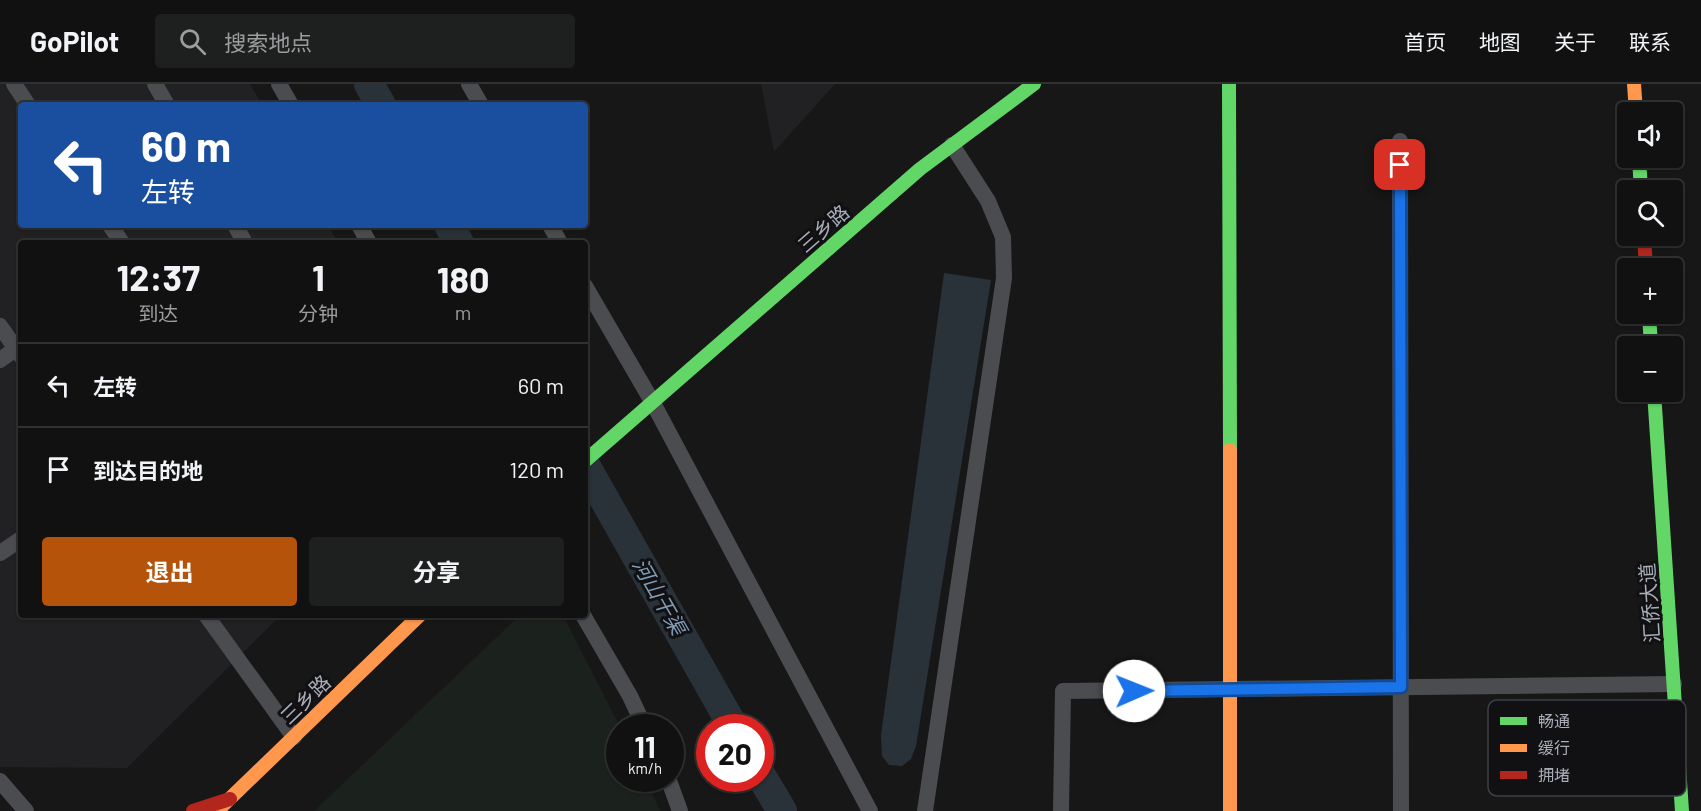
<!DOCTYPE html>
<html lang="zh">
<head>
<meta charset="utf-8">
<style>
	:root { --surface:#111; --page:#1e1f1f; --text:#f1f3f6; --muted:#9c9d9f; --line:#303131; --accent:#b45309 }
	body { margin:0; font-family:Barlow,"Noto Sans SC",sans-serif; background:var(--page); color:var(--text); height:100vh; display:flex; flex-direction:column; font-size:22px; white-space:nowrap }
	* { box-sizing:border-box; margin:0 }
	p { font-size:20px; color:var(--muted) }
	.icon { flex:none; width:33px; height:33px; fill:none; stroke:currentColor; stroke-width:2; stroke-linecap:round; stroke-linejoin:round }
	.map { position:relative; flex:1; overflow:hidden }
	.panel { position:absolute; left:18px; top:156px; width:570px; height:378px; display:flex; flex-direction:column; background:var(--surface); border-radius:6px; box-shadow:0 2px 4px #0004,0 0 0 2px var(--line) }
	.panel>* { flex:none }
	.top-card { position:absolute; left:18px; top:18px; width:570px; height:126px; border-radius:6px; box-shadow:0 2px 4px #0004,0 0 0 2px var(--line); background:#1a4fa0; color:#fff; overflow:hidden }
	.buttons { position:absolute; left:1617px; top:18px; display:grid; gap:12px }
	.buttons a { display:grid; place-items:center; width:66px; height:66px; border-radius:6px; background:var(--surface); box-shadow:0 2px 4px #0004,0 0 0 2px var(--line); font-size:30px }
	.speed { position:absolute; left:606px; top:630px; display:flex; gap:12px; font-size:30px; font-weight:700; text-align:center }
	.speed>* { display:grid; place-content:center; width:78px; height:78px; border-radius:50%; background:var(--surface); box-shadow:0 2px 4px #0004,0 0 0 2px var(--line); line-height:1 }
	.speed small { font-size:15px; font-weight:400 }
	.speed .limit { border:9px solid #d22; background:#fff; color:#111 }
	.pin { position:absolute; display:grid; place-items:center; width:51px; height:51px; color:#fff; margin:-26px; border-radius:12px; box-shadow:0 3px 9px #0006 }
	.me { position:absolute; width:66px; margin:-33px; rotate:89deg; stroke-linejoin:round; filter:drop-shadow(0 0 4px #0008) }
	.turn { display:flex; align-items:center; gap:21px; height:126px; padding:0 24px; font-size:27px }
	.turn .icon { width:78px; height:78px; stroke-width:2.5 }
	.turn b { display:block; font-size:42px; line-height:51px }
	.eta { display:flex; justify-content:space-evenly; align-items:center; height:102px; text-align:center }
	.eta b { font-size:36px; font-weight:700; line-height:42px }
	.action { display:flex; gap:12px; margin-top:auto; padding:12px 24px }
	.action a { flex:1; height:69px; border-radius:6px; background:var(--accent); color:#fff; font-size:24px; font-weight:700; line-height:69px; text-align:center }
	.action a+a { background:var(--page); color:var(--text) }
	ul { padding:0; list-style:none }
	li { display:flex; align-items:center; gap:18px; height:84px; padding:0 24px; border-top:2px solid var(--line) }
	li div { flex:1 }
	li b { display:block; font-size:22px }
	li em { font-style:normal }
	header { display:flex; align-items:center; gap:36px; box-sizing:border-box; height:84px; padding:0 30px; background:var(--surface); border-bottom:2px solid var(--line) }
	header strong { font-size:28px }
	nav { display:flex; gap:33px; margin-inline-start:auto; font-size:21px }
	.search { width:420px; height:54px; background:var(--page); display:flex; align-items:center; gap:15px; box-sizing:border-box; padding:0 21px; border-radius:6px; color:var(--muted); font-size:22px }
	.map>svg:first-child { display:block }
	.built { fill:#212124 }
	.green { fill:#1b211c }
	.water { fill:#2a3239 }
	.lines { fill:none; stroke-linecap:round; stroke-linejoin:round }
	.canal { stroke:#2a3239; stroke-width:30 }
	.lane { stroke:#4b4c50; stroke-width:16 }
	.fast { stroke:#63d668; stroke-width:14 }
	.slow { stroke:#ff974d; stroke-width:14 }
	.jam { stroke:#b3261e; stroke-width:14 }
	.route-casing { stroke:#114b97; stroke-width:15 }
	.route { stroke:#1a73e8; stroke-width:10 }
	.labels { text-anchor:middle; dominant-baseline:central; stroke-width:6; stroke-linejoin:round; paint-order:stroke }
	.street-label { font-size:20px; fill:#a8adb8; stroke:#111113 }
	.water-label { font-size:21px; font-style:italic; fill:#7f9bb3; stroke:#111113 }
	.key { fill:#111113; stroke:#3e4045; stroke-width:1.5 }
	.key-label { font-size:16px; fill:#a8adb8 }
</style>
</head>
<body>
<header>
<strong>GoPilot</strong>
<div class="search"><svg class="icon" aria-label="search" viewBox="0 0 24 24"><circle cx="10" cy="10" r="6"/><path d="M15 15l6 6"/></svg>搜索地点</div>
<nav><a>首页</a><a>地图</a><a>关于</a><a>联系</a></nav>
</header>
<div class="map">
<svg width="1701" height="727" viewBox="0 0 1701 727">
	<rect width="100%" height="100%" fill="#171717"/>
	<g class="built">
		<path d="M0 0H250L262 21H21V141H328L338 159H21V531H281L127 684 0 683Z"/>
		<path d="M761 0H835L774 68Z"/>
	</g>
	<path class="green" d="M520 531H563L620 643V694L646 695 660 727H314Z"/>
	<path class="water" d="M944 189 991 196 916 662 911 675 902 682 889 681 882 672 881 651Z"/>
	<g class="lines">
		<g class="canal">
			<path d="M369 0 381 21"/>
			<path d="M449 141 459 159"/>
			<path d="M585 381 734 644"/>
			<path d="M760 690 782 727"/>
		</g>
		<g class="lane">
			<path d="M14 0 28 21"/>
			<path d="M155 0 167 21"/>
			<path d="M279 0 291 21"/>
			<path d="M469 0 481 21"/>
			<path d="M1400 57 1401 727"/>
			<path d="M110 141 122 159"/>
			<path d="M235 141 245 159"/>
			<path d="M359 141 369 159"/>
			<path d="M550 141 560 159"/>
			<path d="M585 202 653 319 870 727"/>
			<path d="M0 242 21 272"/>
			<path d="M0 276 21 261"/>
			<path d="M0 469 21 455"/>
			<path d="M206 531 294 653"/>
			<path d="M583 531 630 612 645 644"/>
			<path d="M668 694 680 727"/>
			<path d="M0 697 26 727"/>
			<path d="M925 727 1004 194 1003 153 988 117 952 61"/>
			<path d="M1061 727 1063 607 1674 600"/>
		</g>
		<g class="fast">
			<path d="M1229 0 1230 366"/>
			<path d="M1639 74 1641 106"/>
			<path d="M1649 230 1651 262"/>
			<path d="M1654 308 1682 727"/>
			<path d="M585 377 920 85 1034 0"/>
		</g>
		<g class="slow">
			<path d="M1634 0 1636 28"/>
			<path d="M1230 366V727"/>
			<path d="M217 727 420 531"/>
		</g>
		<g class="jam">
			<path d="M1644 152 1646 184"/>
			<path d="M193 727 230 715"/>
		</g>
	</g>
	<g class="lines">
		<g class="route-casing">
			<path id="route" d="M1134 607 1401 603 1400 81"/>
		</g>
		<use href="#route" class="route"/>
	</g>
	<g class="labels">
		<g class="street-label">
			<text transform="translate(823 144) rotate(-41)">三乡路</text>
			<text transform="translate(1649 519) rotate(-94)">汇侨大道</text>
			<text transform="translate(305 615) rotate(-44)">三乡路</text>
		</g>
		<g class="water-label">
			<text transform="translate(660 512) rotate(60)">河山干渠</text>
		</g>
	</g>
	<rect x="1488" y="616" width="198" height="96" rx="9" class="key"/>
	<rect x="1500" y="633" width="27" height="8" fill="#63d668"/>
	<rect x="1500" y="660" width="27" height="8" fill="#ff974d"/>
	<rect x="1500" y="687" width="27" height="8" fill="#b3261e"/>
	<g class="key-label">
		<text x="1538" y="643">畅通</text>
		<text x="1538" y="670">缓行</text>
		<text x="1538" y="697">拥堵</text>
	</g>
</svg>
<div class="buttons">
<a><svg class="icon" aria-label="sound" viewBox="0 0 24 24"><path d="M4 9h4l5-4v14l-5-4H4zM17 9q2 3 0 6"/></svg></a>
<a><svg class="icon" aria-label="search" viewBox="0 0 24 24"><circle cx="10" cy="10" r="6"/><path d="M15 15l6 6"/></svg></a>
<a>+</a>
<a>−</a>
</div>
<div class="speed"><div>11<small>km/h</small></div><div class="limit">20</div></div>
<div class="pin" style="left:1400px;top:81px;background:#d93025"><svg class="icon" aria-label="arrive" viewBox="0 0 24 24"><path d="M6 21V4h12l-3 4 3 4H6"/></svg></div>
<svg class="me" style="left:1134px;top:607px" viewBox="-20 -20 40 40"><circle r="19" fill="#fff"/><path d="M0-13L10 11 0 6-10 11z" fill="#1a73e8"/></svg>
<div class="top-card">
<div class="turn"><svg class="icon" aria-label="left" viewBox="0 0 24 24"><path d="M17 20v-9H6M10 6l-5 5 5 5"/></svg><div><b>60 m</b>左转</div></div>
</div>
<section class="panel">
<div class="eta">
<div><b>12:37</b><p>到达</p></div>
<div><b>1</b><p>分钟</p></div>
<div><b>180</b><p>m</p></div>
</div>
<ul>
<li><svg class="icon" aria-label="left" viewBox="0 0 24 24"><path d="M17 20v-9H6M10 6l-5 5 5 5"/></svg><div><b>左转</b></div><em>60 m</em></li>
<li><svg class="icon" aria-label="arrive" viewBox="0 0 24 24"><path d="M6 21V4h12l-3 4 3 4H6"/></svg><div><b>到达目的地</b></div><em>120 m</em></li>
</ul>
<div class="action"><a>退出</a><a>分享</a></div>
</section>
</div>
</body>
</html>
